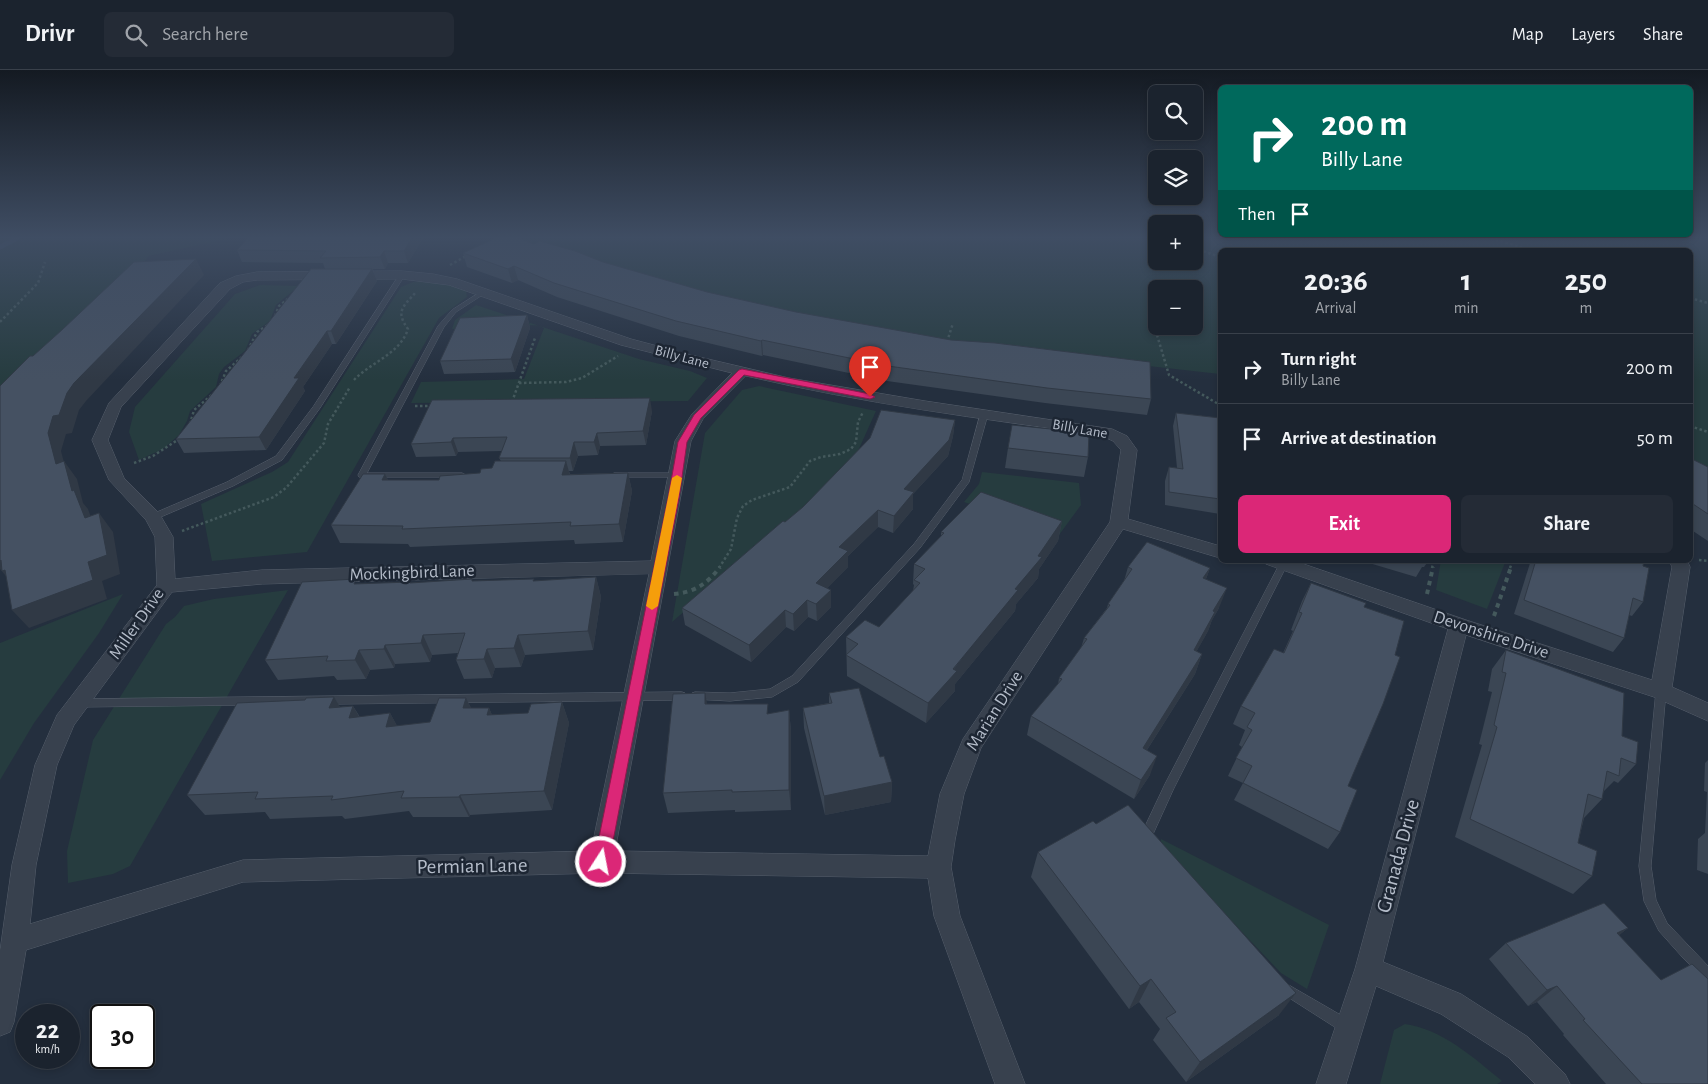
<!DOCTYPE html>
<html lang="en">
<head>
<meta charset="utf-8">
<style>
	:root { --surface:#1b232e; --page:#242b36; --text:#f1f3f6; --muted:#a0a4aa; --line:#39404a; --accent:#db2777 }
	body { margin:0; font-family:"Alegreya Sans",sans-serif; background:var(--page); color:var(--text); height:100vh; display:flex; flex-direction:column; font-size:19px; white-space:nowrap }
	* { box-sizing:border-box; margin:0 }
	p { font-size:16px; color:var(--muted) }
	.icon { flex:none; width:28px; height:28px; fill:none; stroke:currentColor; stroke-width:2; stroke-linecap:round; stroke-linejoin:round }
	.map { position:relative; flex:1; overflow:hidden }
	.drawer { position:absolute; left:1218px; top:178px; width:475px; height:315px; display:flex; flex-direction:column; background:var(--surface); border-radius:8px; box-shadow:0 2px 8px #0003,0 0 0 1px var(--line) }
	.drawer>* { flex:none }
	.hud { position:absolute; left:1218px; top:15px; width:475px; height:152px; border-radius:8px; box-shadow:0 2px 8px #0003,0 0 0 1px var(--line); background:#00695c; color:#fff; overflow:hidden }
	.tools { position:absolute; left:1148px; top:15px; display:grid; gap:10px }
	.tools a { display:grid; place-items:center; width:55px; height:55px; border-radius:8px; background:var(--surface); box-shadow:0 2px 8px #0003,0 0 0 1px var(--line); font-size:25px }
	.speed { position:absolute; left:15px; top:934px; display:flex; gap:10px; font-size:25px; font-weight:700; text-align:center }
	.speed>* { display:grid; place-content:center; width:65px; height:65px; border-radius:50%; background:var(--surface); box-shadow:0 2px 8px #0003,0 0 0 1px var(--line); line-height:1 }
	.speed small { font-size:12px; font-weight:400 }
	.speed .limit { border:2px solid #111; border-radius:8px; background:#fff; color:#111 }
	.pin { position:absolute; display:grid; place-items:center; width:42px; height:42px; color:#fff; margin:-51px -21px; border-radius:50% 50% 50% 0; rotate:-45deg; box-shadow:0 0 5px #0007 }
	.pin .icon { rotate:45deg }
	.me { position:absolute; width:55px; margin:-28px; rotate:11deg; stroke-linejoin:round; filter:drop-shadow(0 0 4px #0008) }
	.turn { display:flex; align-items:center; gap:18px; height:105px; padding:0 20px; font-size:22px }
	.turn .icon { width:65px; height:65px; stroke-width:2.5 }
	.turn b { display:block; font-size:35px; line-height:42px }
	.then { display:flex; align-items:center; height:48px; padding:0 20px; background:#0003; gap:10px; font-size:19px }
	.eta { display:flex; justify-content:space-evenly; align-items:center; height:85px; text-align:center }
	.eta b { font-size:30px; font-weight:700; line-height:35px }
	.primary-button { display:flex; gap:10px; margin-top:auto; padding:10px 20px }
	.primary-button a { flex:1; height:58px; border-radius:8px; background:var(--accent); color:#fff; font-size:20px; font-weight:700; line-height:58px; text-align:center }
	.primary-button a+a { background:var(--page); color:var(--text) }
	ul { padding:0; list-style:none }
	li { display:flex; align-items:center; gap:15px; height:70px; padding:0 20px; border-top:1px solid var(--line) }
	li div { flex:1 }
	li b { display:block; font-size:19px }
	li em { font-style:normal }
	header { display:flex; align-items:center; gap:30px; box-sizing:border-box; height:70px; padding:0 25px; background:var(--surface); border-bottom:1px solid var(--line) }
	header strong { font-size:24px }
	nav { display:flex; gap:28px; margin-inline-start:auto; font-size:18px }
	.search { width:350px; height:45px; background:var(--page); display:flex; align-items:center; gap:12px; box-sizing:border-box; padding:0 18px; border-radius:8px; color:var(--muted); font-size:19px }
	.map>svg:first-child { display:block }
	.green { fill:#263c3f; fill-rule:evenodd }
	.lines { fill:none; stroke-linecap:round; stroke-linejoin:round }
	.stream { stroke:#394c67; stroke-width:5 }
	.lane-casing { stroke:#565f6c; stroke-width:1 }
	.street-casing { stroke:#565f6c; stroke-width:1 }
	.path-far1 { stroke:#44595c; stroke-width:2.5; stroke-dasharray:2.5 2.5; stroke-linecap:butt }
	.path { stroke:#44595c; stroke-width:4; stroke-dasharray:4.5 4.5; stroke-linecap:butt }
	.lane { fill:#38414e; fill-rule:evenodd }
	.street { fill:#38414e; fill-rule:evenodd }
	.wall { fill:#3b4654 }
	.shaded-wall { fill:#303945 }
	.building { fill:#455162; stroke:#303945 }
	.route { fill:#db2777; stroke:#8e194d }
	.slow { fill:#f59e0b }
	.labels { text-anchor:middle; dominant-baseline:central; stroke-width:5; stroke-linejoin:round; paint-order:stroke }
	.far-street-label { font-size:15px; fill:#b4bcc9; stroke:#1d2633 }
	.street-label { font-size:18px; fill:#b4bcc9; stroke:#1d2633 }
	.near-street-label { font-size:21px; fill:#b4bcc9; stroke:#1d2633 }
</style>
</head>
<body>
<header>
<strong>Drivr</strong>
<div class="search"><svg class="icon" aria-label="search" viewBox="0 0 24 24"><circle cx="10" cy="10" r="6"/><path d="M15 15l6 6"/></svg>Search here</div>
<nav><a>Map</a><a>Layers</a><a>Share</a></nav>
</header>
<div class="map">
<svg width="1708" height="1014" viewBox="0 0 1708 1014">
	<rect width="100%" height="100%" fill="#242f3e"/>
	<g class="green">
		<path d="M0 168H231L148 186 139 201 0 316Z"/>
		<path d="M514 168H1156V191H1194V168H1708V411L1690 401V180H1220V304L987 278 720 231ZM1156 219H1194V256H1156Z"/>
		<path d="M423 211 446 214 466 221 467 227 439 248 307 482 212 491 201 434 272 402 288 392 401 217 413 212Z"/>
		<path d="M260 215 299 216 276 235 270 251 252 264 245 281 224 297 219 304 216 317 190 341 187 351 179 365 163 379 139 390 129 362 135 337 235 224Z"/>
		<path d="M476 235 639 289 690 301 707 308 688 331 411 333 421 312 524 309 544 258 537 255 452 259 455 250Z"/>
		<path d="M759 316 876 341 858 381 809 434 672 552 705 363 742 320Z"/>
		<path d="M982 402 1079 413 1081 435 1059 465 964 432 979 414Z"/>
		<path d="M1441 490H1506L1487 539 1436 520Z"/>
		<path d="M288 520 130 796 113 804 68 813 67 781 93 670 166 554 175 547 184 536 214 529Z"/>
		<path d="M123 524 99 563 34 653 0 710V573Z"/>
		<path d="M1161 769 1329 855 1307 919 1281 903 1160 776Z"/>
		<path d="M1405 954C1442 959 1474 988 1502 1011L1497 1014H1380L1394 960Z"/>
	</g>
	<g class="lines">
		<path class="stream" d="M0 177 17 168"/>
		<g class="lane-casing">
			<g id="lane">
				<path d="M400 204 405 205 320 338 282 390 233 416 156 449H150L149 447 150 445 227 412 276 386 313 337Z"/>
				<path d="M482 221 487 222 456 242 444 257 367 403H462L466 405 462 407H359L358 405 438 256 452 240Z"/>
				<path d="M981 342H984L988 344 969 412 920 478 798 612 772 627 730 631 692 629 690 626 692 623 695 622 730 623 770 619 792 606 914 474 962 410Z"/>
				<path d="M614 403H677L681 405 677 407H617L613 405Z"/>
				<path d="M1284 490 1288 493 1174 718 1149 773 1145 774 1141 773 1139 769 1165 714 1280 493Z"/>
				<path d="M1661 617 1664 618 1666 621 1651 796 1656 830 1667 853 1708 896V911L1704 909 1684 889 1659 861 1644 831 1639 796 1656 621 1658 618Z"/>
				<path d="M682 622 685 623 687 626 685 629 682 630 80 637 76 636 75 633 76 630 80 629Z"/>
				<path d="M1287 914 1351 951 1353 956 1351 961 1346 963 1341 961 1283 924 1281 920 1283 916Z"/>
			</g>
		</g>
		<g class="street-casing">
			<g id="street">
				<path d="M402 201 433 204 457 209 631 269 695 286 789 308 925 331 1112 359 1127 366 1137 380 1128 449 1220 476V488L1123 459 981 678 964 724 955 770 951 797 960 846 1025 1014H995L934 846 928 808 601 803 243 812 26 880 14 952 10 962 0 966V881L12 795 35 695 57 645 157 515 155 467 146 450 109 410 92 370 109 333 220 213 236 206 257 202ZM402 209 449 215 621 275 732 303 692 344 675 371 651 491 262 500 175 509 173 467 159 443 124 408 108 370 121 337 230 219 243 212 257 210ZM746 306C862 333 981 349 1100 365L1113 371 1121 380 1110 452 963 669 940 724 928 786 615 781 691 371 703 349ZM649 504 591 781 243 790 30 854 36 795 57 695 74 655 172 522 262 514Z"/>
				<path d="M1264 490H1292L1466 550 1652 610 1672 497 1669 490H1687L1690 497 1672 617 1708 633V651L1654 627 1466 565 1383 892 1461 924 1528 967 1565 1004 1570 1014H1535L1508 987 1441 944 1376 916 1346 1014H1316L1355 899 1448 559 1266 494Z"/>
			</g>
		</g>
		<g class="path-far1">
			<path d="M1491 168 1530 180"/>
			<path d="M1194 178 1220 187"/>
			<path d="M450 195 466 186"/>
			<path d="M1690 228 1708 233"/>
			<path d="M275 246 279 236 293 225"/>
			<path d="M0 252 38 213 45 192"/>
			<path d="M1157 265 1169 305 1220 335"/>
			<path d="M947 272 953 253"/>
			<path d="M248 280 257 262 268 255"/>
			<path d="M354 310C371 292 400 284 408 259 395 241 403 237 416 222"/>
			<path d="M519 313 566 312 582 308 618 286"/>
			<path d="M220 316 226 301 242 287"/>
			<path d="M512 332 535 268"/>
			<path d="M415 336H433"/>
			<path d="M190 354 194 340 213 324"/>
			<path d="M1690 356 1708 362"/>
			<path d="M134 393 153 386 179 369"/>
			<path d="M182 461 274 427 286 418 324 373 328 354 350 317"/>
			<path d="M1699 490 1708 491"/>
			<path d="M719 498 731 479 737 448 743 436 752 430 790 417 810 391 821 387 840 384 851 379 856 372 858 352 863 342"/>
			<path d="M1432 498 1434 490"/>
			<path d="M1510 498 1513 490"/>
		</g>
		<g class="path">
			<path d="M674 524C695 522 707 514 720 497"/>
			<path d="M1427 524 1433 497"/>
			<path d="M1494 546 1511 497"/>
		</g>
		<use href="#lane" class="lane"/>
		<use href="#street" class="street"/>
	</g>
	<g class="wall">
		<path d="M423 168 408 193H388L385 199H373L377 211 336 274H332L303 317 305 321 266 380 184 383 176 369 325 199 323 193 242 192 237 180Z"/>
		<path d="M534 174 603 192 707 222 1151 329 1147 345 1045 333 887 311 763 285 762 286 679 266 557 227 518 210 512 213 467 197 463 183Z"/>
		<path d="M527 245 530 258 515 302 444 304 440 291Z"/>
		<path d="M652 341 646 375 600 376 598 385 578 386 573 401H569L570 404 628 403 632 421 623 472 575 474 574 470 410 477 408 474 340 473 331 455 385 404 388 410H439L480 403 492 398 501 391 499 388 502 381 458 382 456 386 416 387 411 374Z"/>
		<path d="M1176 343 1220 348V444L1165 435V411L1169 397 1177 398 1173 356Z"/>
		<path d="M955 350 953 366 948 386 913 424V439L893 463 878 457 848 486V497L827 518 831 537 817 551 808 547 794 561 786 557 751 592 685 555 682 538 785 452Z"/>
		<path d="M1008 378 1088 387 1084 407 1005 398Z"/>
		<path d="M1690 388 1708 397V471L1690 459Z"/>
		<path d="M1062 451 1058 471 1039 499 1038 508 1016 534 1015 541 955 614V621L926 653 847 606 846 567 879 557 913 521 914 515 913 514 914 494 941 466V462Z"/>
		<path d="M1359 490H1429L1424 497H1422L1416 507Z"/>
		<path d="M1531 490H1644L1643 496V532L1632 546 1629 545 1624 568 1613 582 1514 544Z"/>
		<path d="M1128 497 1210 498 1206 509 1219 538 1212 550 1208 561 1196 582 1202 584 1195 604 1147 680 1150 705 1134 729 1027 665 1031 646 1058 615 1059 608 1081 578 1084 568 1107 538 1108 534 1124 511Z"/>
		<path d="M596 507 601 527 593 580 525 585 521 597 495 598 492 608 464 609 456 590 458 583 432 585 430 592 395 594 394 598 370 600 366 609 337 610 334 606 278 610 265 590 359 514 411 513 473 511H534Z"/>
		<path d="M1311 513 1364 537 1348 716 1340 762 1328 779 1234 730 1243 713 1228 706 1242 677 1239 675 1245 660 1233 654 1241 636 1283 583 1293 561 1291 560 1302 531Z"/>
		<path d="M1506 580 1622 666 1636 694 1618 713 1614 711 1603 722 1602 729 1584 748 1578 773 1592 806 1573 824 1455 767 1482 675 1479 674 1492 622 1488 621 1492 599Z"/>
		<path d="M829 623 880 687 892 712 891 732 825 745 804 658 803 638 829 633Z"/>
		<path d="M334 627 340 637 353 636 360 647 390 643 397 656 430 652 466 628 471 638H489L492 645 528 643 562 632 569 653 552 740 470 745 469 747H413L409 741 345 749 342 746 270 749 265 742 205 745 187 725 305 630Z"/>
		<path d="M707 634 769 644 789 640 791 661V740L735 742V740L668 743 663 723Z"/>
		<path d="M1708 690V804L1697 800 1698 769 1705 763 1707 722 1704 721 1705 693Z"/>
		<path d="M1038 782 1279 945 1186 1012 1153 970 1160 959 1139 932 1129 939 1031 807Z"/>
		<path d="M1628 858 1619 865 1708 1014H1606L1563 965 1564 964 1537 932 1528 936 1489 889 1506 873Z"/>
	</g>
	<g class="shaded-wall">
		<path d="M412 168H423L408 193 404 181Z"/>
		<path d="M384 181 388 193 385 199 380 187Z"/>
		<path d="M196 189 204 205 86 331 79 340 72 363 66 364 61 381 69 412 56 394 48 363 53 346 67 323 74 313Z"/>
		<path d="M514 196 518 210 512 213 508 199Z"/>
		<path d="M372 199 377 211 336 274 331 261Z"/>
		<path d="M527 245 530 258 515 302 511 289Z"/>
		<path d="M327 261 332 274 303 317 305 321 266 380 259 367 294 308Z"/>
		<path d="M762 270 763 285 762 286 761 271Z"/>
		<path d="M650 328 652 341 646 375 643 361Z"/>
		<path d="M955 350 953 366 948 386 913 424V439L893 463 894 446 904 419Z"/>
		<path d="M597 363 600 376 598 385 594 372Z"/>
		<path d="M453 368 458 382 456 386 451 372Z"/>
		<path d="M574 372 578 386 573 401 570 388Z"/>
		<path d="M64 391 77 409 83 433 88 439 98 467 85 448 72 421Z"/>
		<path d="M566 391 571 409 562 405Z"/>
		<path d="M628 403 632 421 623 472 619 454Z"/>
		<path d="M385 404 393 421 382 410Z"/>
		<path d="M878 440V457L848 486V497L816 530V513L839 477Z"/>
		<path d="M99 443 113 462 120 504 102 511 107 529 29 558 12 540 88 492Z"/>
		<path d="M1062 451 1058 471 1039 499 1038 508 1016 534 1015 541 955 614V621L926 653 928 633 1015 519Z"/>
		<path d="M0 481 10 511 0 499Z"/>
		<path d="M1210 498 1203 517V508Z"/>
		<path d="M596 507 601 527 593 580 588 561Z"/>
		<path d="M1227 518 1219 538 1212 550 1208 561 1186 600 1194 580 1213 541Z"/>
		<path d="M831 520V537L817 551 816 534Z"/>
		<path d="M807 530 808 547 794 561 793 544Z"/>
		<path d="M785 540 786 557 751 592 749 575Z"/>
		<path d="M423 565 432 585 430 592 421 573Z"/>
		<path d="M518 565 525 585 521 597 514 578Z"/>
		<path d="M385 575 395 594 394 598 384 579Z"/>
		<path d="M487 579 495 598 492 608 484 589Z"/>
		<path d="M359 580 370 600 366 609 355 590Z"/>
		<path d="M1202 584 1195 604 1136 697 1143 678Z"/>
		<path d="M705 623 709 643 705 634Z"/>
		<path d="M334 627 346 647 329 638Z"/>
		<path d="M466 628 476 648 463 638Z"/>
		<path d="M562 632 569 653 552 740 544 721Z"/>
		<path d="M353 636 365 657 349 648Z"/>
		<path d="M489 638 498 659 487 645Z"/>
		<path d="M789 640 791 661V740L789 720Z"/>
		<path d="M390 643 401 663 386 657Z"/>
		<path d="M1157 686 1150 705 1134 729 1141 710Z"/>
		<path d="M892 712 891 732 825 745 824 726Z"/>
		<path d="M460 725 470 745 469 747 459 727Z"/>
		<path d="M1628 858 1607 875 1617 863Z"/>
		<path d="M1151 909 1139 932 1129 939 1140 916Z"/>
		<path d="M1557 916 1537 932 1528 936 1547 920Z"/>
		<path d="M1296 923 1279 945 1186 1012 1200 992Z"/>
	</g>
	<g class="building">
		<path d="M248 168H412L404 181H384L380 187 320 188 326 181 237 180Z"/>
		<path d="M496 168H518L534 174 540 171 575 181 603 192 707 222 796 242 951 270 995 273 1150 292 1151 329 1047 318 888 296 762 270 761 271 676 251 554 213 514 196 508 199 463 183Z"/>
		<path d="M196 189 74 313 67 323 59 345 53 346 48 363 56 394 64 391 72 421 74 420 85 448 99 443 107 485 88 492 93 510 12 540 5 500 2 501 1 490 0 491V316L30 286H33L63 259 134 192Z"/>
		<path d="M311 199H372L331 261H327L294 308H299L259 367 176 369Z"/>
		<path d="M527 245 511 289 440 291 460 248Z"/>
		<path d="M650 328 643 361 597 363 594 372H574L570 388H499L507 367 453 368 451 372 411 374 432 330Z"/>
		<path d="M881 340 955 350 949 370 904 419 914 422 894 446 878 440 839 477 848 481 816 513 831 520 816 534 807 530 793 544 785 540 749 575 682 538 783 451 785 452 803 437 870 368Z"/>
		<path d="M1176 343 1220 348V429L1169 422V397L1183 399Z"/>
		<path d="M1012 355 1089 363 1088 387 1008 378Z"/>
		<path d="M1690 388 1708 397V444L1690 432Z"/>
		<path d="M495 391H566L562 405 628 403 619 454 570 456 571 452 402 459 403 456 331 455 363 404H385L382 410H439L440 406 480 403 481 399 492 398Z"/>
		<path d="M981 422 1062 451 1038 486 1042 487 1015 519 1018 520 953 599 957 601 928 633 846 585 858 574 846 567 865 550 879 557 920 513 914 510 925 499 914 494 944 463 941 462Z"/>
		<path d="M1147 472 1210 498 1203 508 1227 518 1213 541 1215 542 1194 580 1202 584 1143 678 1157 686 1141 710 1031 646 1062 609 1059 608 1087 569 1084 568 1110 535 1108 534 1132 499 1128 497Z"/>
		<path d="M1414 490H1425L1424 493Z"/>
		<path d="M1536 490H1644L1643 496 1649 498 1643 532 1633 528 1624 568 1524 530Z"/>
		<path d="M596 507 588 561 518 565 514 578 487 579 484 589 456 590 465 563 423 565 421 573 385 575 384 579 359 580 355 590 326 591 328 586 265 590 302 512 356 509 354 514 410 512V513L472 509V511L534 509 533 511Z"/>
		<path d="M1311 513 1366 533 1364 537 1404 551 1395 585 1400 587 1383 634 1348 716 1357 720 1340 762 1243 713 1252 696 1236 688 1252 660 1247 657 1255 643 1241 636 1274 579 1284 583 1302 543 1299 542Z"/>
		<path d="M1506 580 1624 623 1622 666 1638 672 1636 694 1621 688 1619 706 1607 701 1602 729 1588 724 1578 773 1597 781 1592 806 1470 749 1497 657 1494 655 1506 603 1502 602Z"/>
		<path d="M859 618 880 687 884 686 892 712 824 726 803 638 832 633 829 623Z"/>
		<path d="M705 623V634H768L767 644 789 640V720L732 722V720L663 723 673 624Z"/>
		<path d="M334 627 329 638 353 636 349 648 390 643 386 657 430 652 439 628H466L463 638H489L487 645 528 643 531 634 562 632 544 721 460 725 459 727 401 728 404 721 331 730 333 726 255 729 258 722 187 725 237 633 305 630 306 628Z"/>
		<path d="M1128 735 1296 923 1200 992 1166 948 1176 942 1151 909 1140 916 1038 782 1093 751 1096 754Z"/>
		<path d="M1604 833 1628 858 1617 863 1661 910 1692 894 1708 909V1014H1642L1583 950 1585 949 1557 916 1547 920 1506 873Z"/>
	</g>
	<linearGradient id="sky" x2="0" y2="1"><stop stop-color="#141a22"/><stop offset="0.54" stop-color="#3f4d63"/><stop offset="1" stop-color="#3f4d63" stop-opacity="0"/></linearGradient>
	<rect width="1708" height="310" fill="url(#sky)"/>
	<path class="route" d="M742 299 870 324 875 327 870 329 744 305 701 348 687 372 679 428 609 792 607 797 601 799 596 797 594 792 668 428 678 372 694 345 739 300Z"/>
	<path class="slow" d="M677 405 682 408 658 536 652 540 646 536 672 408Z"/>
	<g class="labels">
		<g class="far-street-label">
			<text transform="translate(682 287) rotate(15)">Billy Lane</text>
			<text transform="translate(1080 359) rotate(10)">Billy Lane</text>
		</g>
		<g class="street-label">
			<text transform="translate(412 503) rotate(-2)">Mockingbird Lane</text>
			<text transform="translate(137 554) rotate(-55)">Miller Drive</text>
			<text transform="translate(1491 565) rotate(18)">Devonshire Drive</text>
			<text transform="translate(995 641) rotate(-58)">Marian Drive</text>
		</g>
		<g class="near-street-label">
			<text transform="translate(1398 786) rotate(-75)">Granada Drive</text>
			<text transform="translate(472 796) rotate(-1)">Permian Lane</text>
		</g>
	</g>
</svg>
<div class="tools">
<a><svg class="icon" aria-label="search" viewBox="0 0 24 24"><circle cx="10" cy="10" r="6"/><path d="M15 15l6 6"/></svg></a>
<a><svg class="icon" aria-label="layers" viewBox="0 0 24 24"><path d="M12 4l9 5-9 5-9-5zM3 14l9 5 9-5"/></svg></a>
<a>+</a>
<a>−</a>
</div>
<div class="speed"><div>22<small>km/h</small></div><div class="limit">30</div></div>
<div class="pin" style="left:870px;top:327px;background:#d93025"><svg class="icon" aria-label="arrive" viewBox="0 0 24 24"><path d="M6 21V4h12l-3 4 3 4H6"/></svg></div>
<svg class="me" style="left:601px;top:792px" viewBox="-20 -20 40 40"><circle r="17" fill="#db2777" stroke="#fff" stroke-width="3"/><path d="M0-11L8 9 0 5-8 9z" fill="#fff"/></svg>
<div class="hud">
<div class="turn"><svg class="icon" aria-label="right" viewBox="0 0 24 24"><path d="M7 20v-9h11M14 6l5 5-5 5"/></svg><div><b>200 m</b>Billy Lane</div></div>
<div class="then">Then<svg class="icon" aria-label="arrive" viewBox="0 0 24 24"><path d="M6 21V4h12l-3 4 3 4H6"/></svg></div>
</div>
<section class="drawer">
<div class="eta">
<div><b>20:36</b><p>Arrival</p></div>
<div><b>1</b><p>min</p></div>
<div><b>250</b><p>m</p></div>
</div>
<ul>
<li><svg class="icon" aria-label="right" viewBox="0 0 24 24"><path d="M7 20v-9h11M14 6l5 5-5 5"/></svg><div><b>Turn right</b><p>Billy Lane</p></div><em>200 m</em></li>
<li><svg class="icon" aria-label="arrive" viewBox="0 0 24 24"><path d="M6 21V4h12l-3 4 3 4H6"/></svg><div><b>Arrive at destination</b></div><em>50 m</em></li>
</ul>
<div class="primary-button"><a>Exit</a><a>Share</a></div>
</section>
</div>
</body>
</html>
